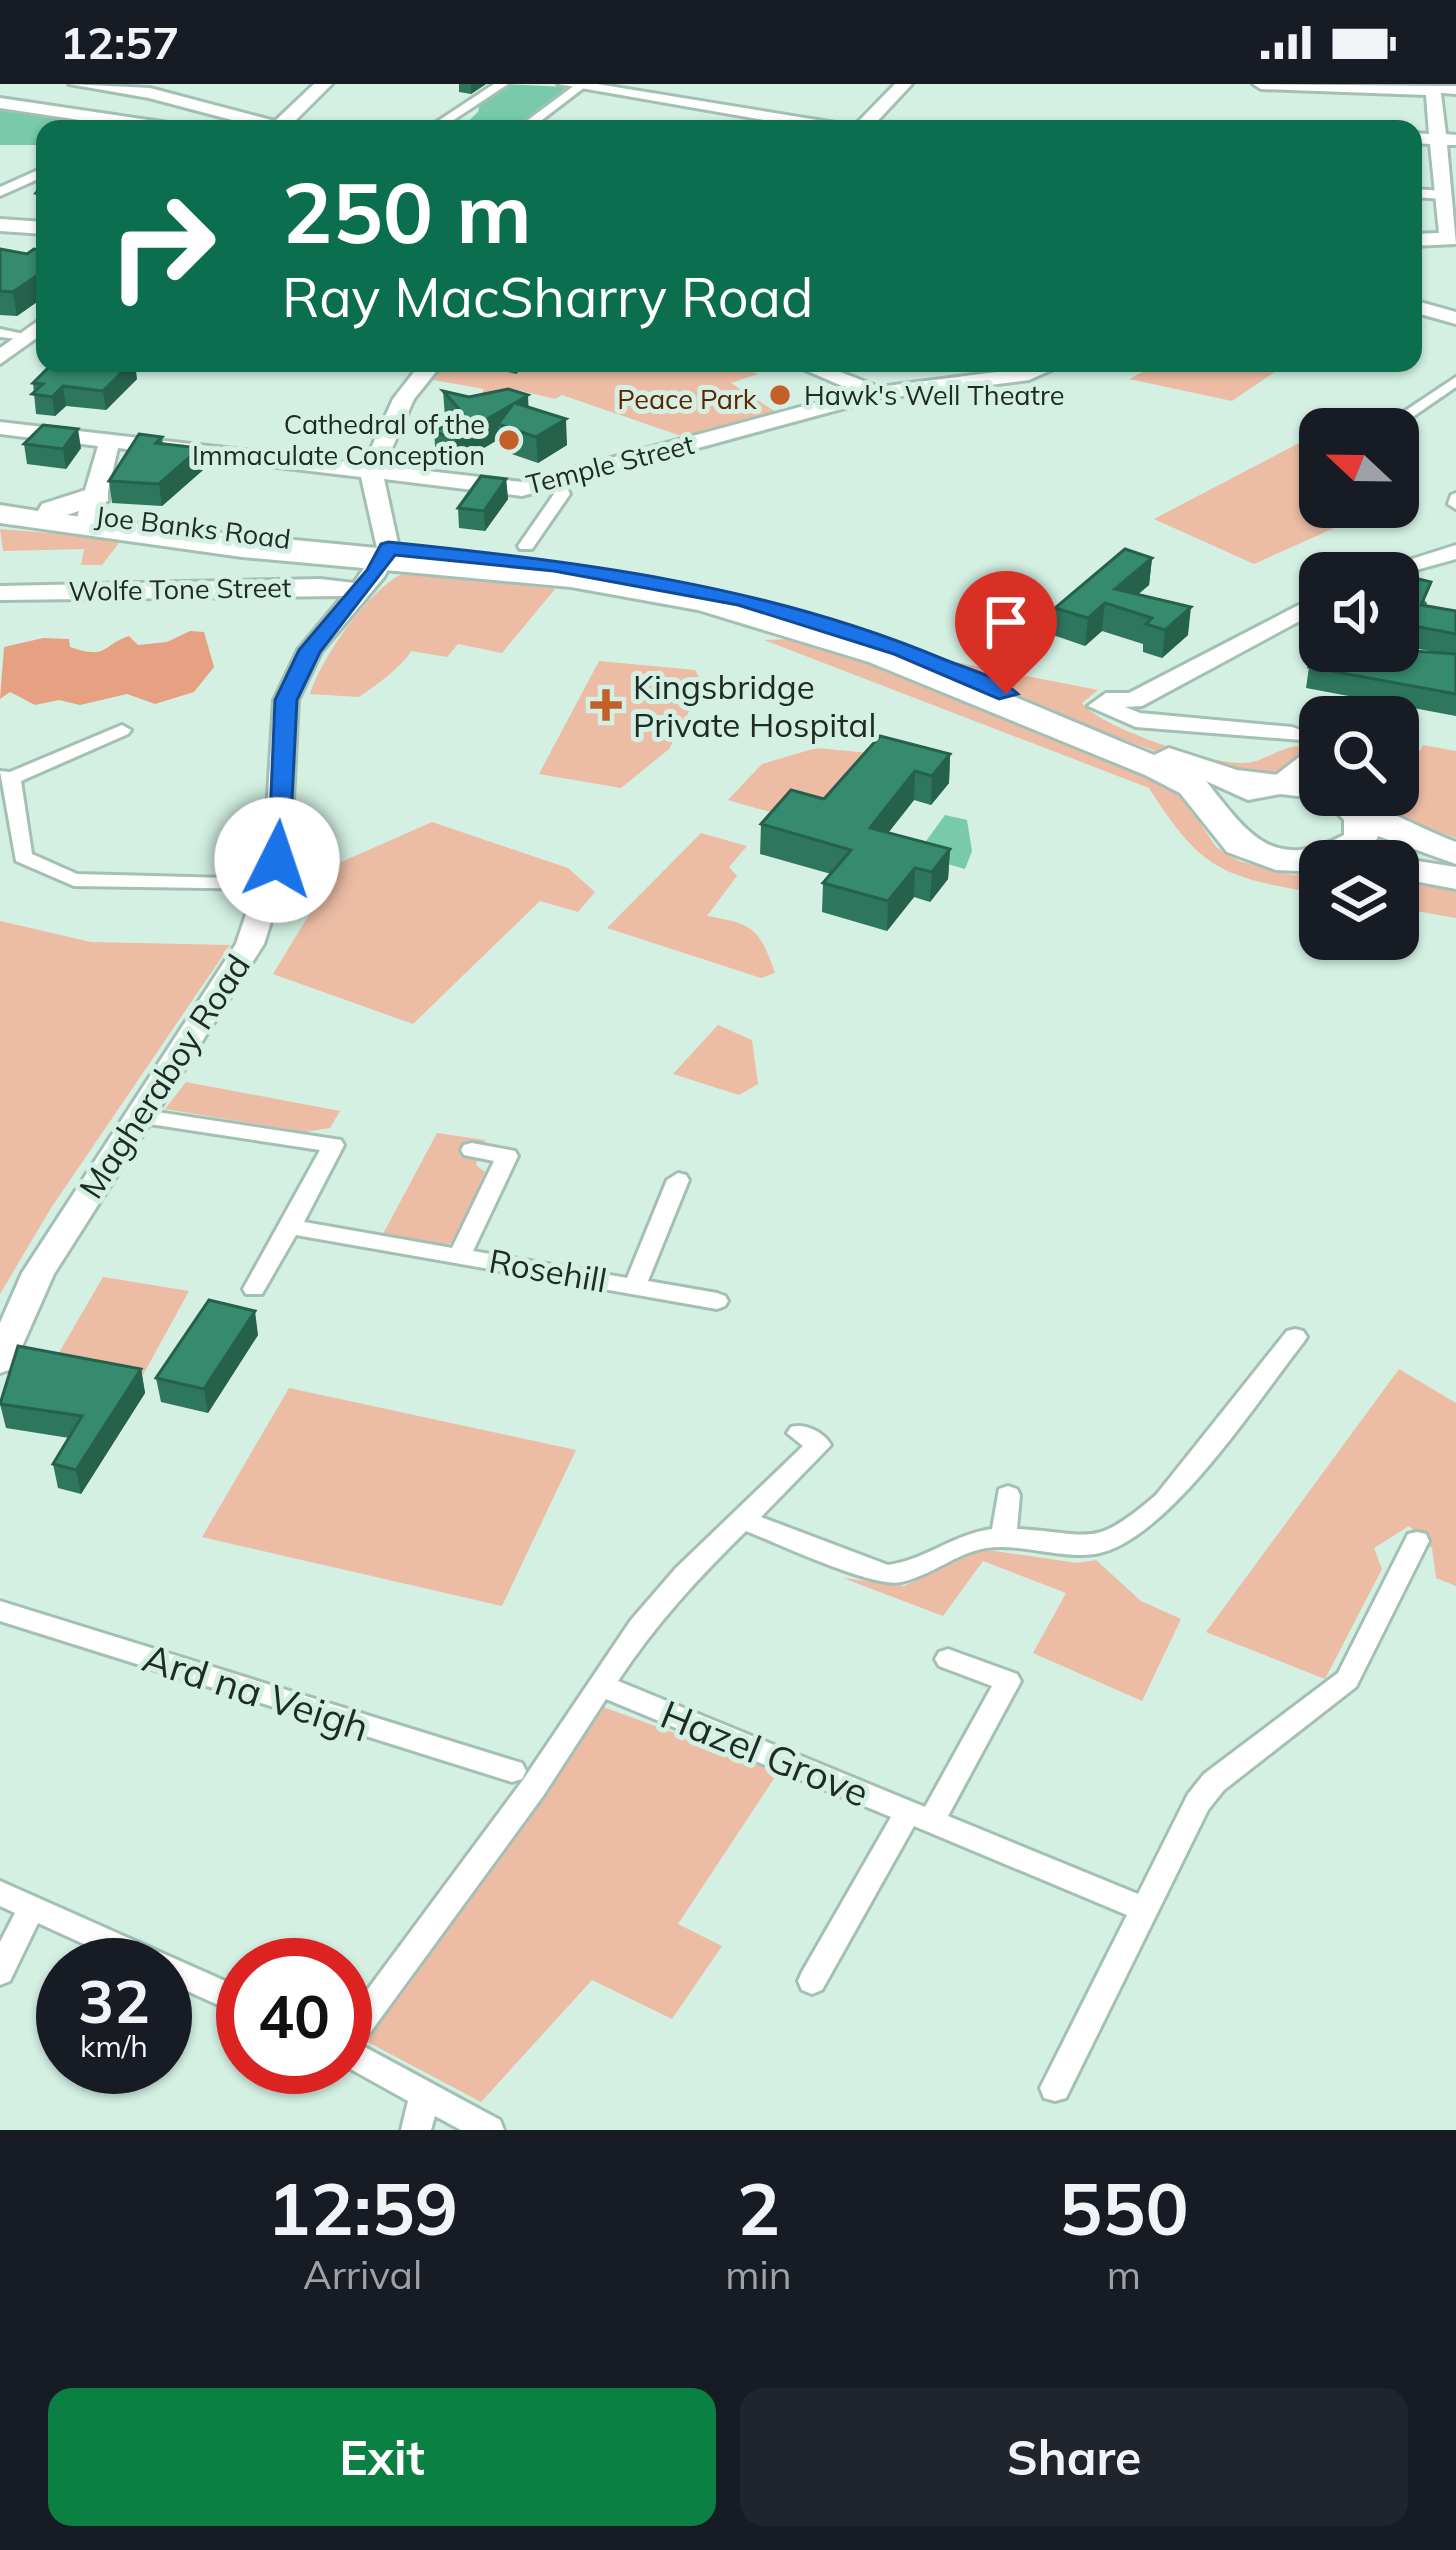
<!DOCTYPE html>
<html lang="en">
<head>
<meta charset="utf-8">
<style>
	:root { --surface:#171b24; --page:#20242c; --text:#f1f3f6; --muted:#9ea1a6; --accent:#0b8043 }
	body { margin:0; font-family:Mulish,sans-serif; background:var(--page); color:var(--text); height:100vh; display:flex; flex-direction:column; font-size:45px; white-space:nowrap }
	* { box-sizing:border-box; margin:0 }
	p { font-size:39px; color:var(--muted) }
	.icon { flex:none; width:66px; height:66px; fill:none; stroke:currentColor; stroke-width:2; stroke-linecap:round; stroke-linejoin:round }
	.map { position:relative; height:2046px; overflow:hidden }
	.panel { display:flex; flex-direction:column; background:var(--surface); flex:1 }
	.panel>* { flex:none }
	.guide { position:absolute; left:36px; top:36px; width:1386px; height:252px; border-radius:24px; box-shadow:0 3px 9px #0004; background:#0b6e4f; color:#fff; overflow:hidden }
	.needle { width:78px; rotate:292deg }
	.tools { position:absolute; left:1299px; top:324px; display:grid; gap:24px }
	.tools a { display:grid; place-items:center; width:120px; height:120px; border-radius:24px; background:var(--surface); box-shadow:0 3px 9px #0004; font-size:60px }
	.speed { position:absolute; left:36px; top:1854px; display:flex; gap:24px; font-size:60px; font-weight:700; text-align:center }
	.speed>* { display:grid; place-content:center; width:156px; height:156px; border-radius:50%; background:var(--surface); box-shadow:0 3px 9px #0004; line-height:1 }
	.speed small { font-size:30px; font-weight:400 }
	.speed .limit { border:18px solid #d22; background:#fff; color:#111 }
	.pin { position:absolute; display:grid; place-items:center; width:102px; height:102px; color:#fff; margin:-123px -51px; border-radius:50% 50% 50% 0; rotate:-45deg; box-shadow:0 0 12px #0007 }
	.pin .icon { rotate:45deg }
	.me { position:absolute; width:132px; margin:-66px; rotate:4deg; stroke-linejoin:round; filter:drop-shadow(0 0 9px #0008) }
	.turn { display:flex; align-items:center; gap:42px; height:252px; padding:0 48px; font-size:54px }
	.turn .icon { width:156px; height:156px; stroke-width:2.5 }
	.turn b { display:block; font-size:84px; line-height:102px }
	.eta { display:flex; justify-content:space-evenly; align-items:center; height:204px; text-align:center }
	.eta b { font-size:72px; font-weight:700; line-height:84px }
	.primary-button { display:flex; gap:24px; margin-top:auto; padding:24px 48px }
	.primary-button a { flex:1; height:138px; border-radius:24px; background:var(--accent); color:#fff; font-size:48px; font-weight:700; line-height:138px; text-align:center }
	.primary-button a+a { background:var(--page); color:var(--text) }
	.status { display:flex; justify-content:space-between; align-items:center; height:84px; padding:0 60px; background:var(--surface); direction:ltr }
	.status svg { height:33px; fill:currentColor }
	.map>svg:first-child { display:block }
	.green { fill:#ecbca5 }
	.forest { fill:#e5a181 }
	.water { fill:#78caab }
	.lines { fill:none; stroke-linecap:round; stroke-linejoin:round }
	.street-casing { stroke:#a4c0b4; stroke-width:6 }
	.secondary-casing { stroke:#a4c0b4; stroke-width:6 }
	.highway-casing { stroke:#a4c0b4; stroke-width:6 }
	.street { fill:#fff; fill-rule:evenodd }
	.secondary { fill:#fff; fill-rule:evenodd }
	.highway { fill:#fff; fill-rule:evenodd }
	.wall { fill:#2e775e }
	.shaded-wall { fill:#26614c }
	.building { fill:#368a6d; stroke:#26614c; stroke-width:3 }
	.route { fill:#1a73e8; stroke:#114b97; stroke-width:3 }
	.poi-dot { fill:#c35f28; stroke:#d3f0e3; stroke-width:4.5 }
	.labels { text-anchor:middle; dominant-baseline:central; stroke-width:10; stroke-linejoin:round; paint-order:stroke }
	.far-poi-label { font-size:27px; fill:#202b27; stroke:#d3f0e3; text-anchor:start }
	.far-park-label { font-size:27px; fill:#602300; stroke:#d3f0e3 }
	.far-street-label { font-size:27px; fill:#202b27; stroke:#d3f0e3 }
	.poi-label { font-size:33px; fill:#202b27; stroke:#d3f0e3; text-anchor:start }
	.street-label { font-size:33px; fill:#202b27; stroke:#d3f0e3 }
	.near-street-label { font-size:39px; fill:#202b27; stroke:#d3f0e3 }
</style>
</head>
<body>
<div class="status"><b>12:57</b><svg viewBox="0 0 49 12"><path d="M0 12V9h3v3zM5 12V6h3v6zM10 12V3h3v9zM15 12V0h3v12zM26 1h20v11H26zM47 4h2v5h-2z"/></svg></div>
<div class="map">
<svg width="1456" height="2046" viewBox="0 0 1456 2046">
	<rect width="100%" height="100%" fill="#d3f0e3"/>
	<g class="green">
		<path d="M448 279 737 282 758 290 731 299 782 332 687 354 562 311 555 315 514 305 490 322 476 319 484 305 428 295Z"/>
		<path d="M1160 279H1288L1232 317 1129 295Z"/>
		<path d="M1305 356 1320 365V423H1381L1254 480 1154 435Z"/>
		<path d="M0 445 122 455 102 481H81L84 465 3 467Z"/>
		<path d="M409 487 555 505 502 569 458 560 447 573 411 567C403 582 374 603 359 613L310 610C322 573 372 499 409 487Z"/>
		<path d="M794 555 839 561 1175 701 1216 763 1239 777 1293 791 1320 789V810C1223 792 1203 789 1149 704L764 556Z"/>
		<path d="M935 574 1098 606 1082 619C1099 643 1221 686 1252 678 1273 673 1282 661 1306 662V667C1297 678 1291 686 1277 689 1207 704 1006 605 935 574Z"/>
		<path d="M599 577 695 586 703 601 669 665 621 704 539 690Z"/>
		<path d="M1423 661 1456 667V754L1423 743 1370 711H1398V663L1420 667Z"/>
		<path d="M816 664 870 669C811 733 816 743 728 716L762 680Z"/>
		<path d="M432 738 568 784 595 808 578 828 540 817 413 940 273 890 341 778Z"/>
		<path d="M701 749 747 762 729 783 737 792 707 832C754 840 759 844 775 889L761 894 607 844Z"/>
		<path d="M1398 793 1456 804V834L1398 824Z"/>
		<path d="M0 837 91 858 230 861 51 1124 0 1210Z"/>
		<path d="M718 941 752 956 758 1000 739 1011 673 990Z"/>
		<path d="M186 998 340 1027 330 1044 305 1048 165 1025Z"/>
		<path d="M437 1049 485 1056 476 1081 485 1088 455 1157 446 1161 383 1150Z"/>
		<path d="M103 1193 189 1207 138 1300 49 1286Z"/>
		<path d="M1399 1285 1456 1319V1502L1436 1494 1432 1464 1409 1442 1374 1464 1382 1485 1325 1595 1206 1548Z"/>
		<path d="M289 1304 576 1366 502 1522 202 1453Z"/>
		<path d="M981 1465 1077 1479 1096 1476 1141 1517 1181 1535 1142 1617 1033 1569 1066 1509 983 1477 943 1532 843 1494 904 1502Z"/>
		<path d="M603 1623 779 1687 678 1840 722 1862 672 1935 592 1896 481 2018 364 1956Z"/>
	</g>
	<path class="forest" d="M190 547 204 548 214 583 194 608 155 620 127 610 80 621 59 616 35 621 10 608 0 615 4 563 43 554 69 555 70 563C108 576 102 561 129 552L138 561 167 558Z"/>
	<g class="water">
		<path d="M505 0 567 3 514 45H460L478 28 480 18Z"/>
		<path d="M0 25 137 45H45V61H0Z"/>
		<path d="M945 731 967 736 972 767 965 785 916 771Z"/>
	</g>
	<g class="lines">
		<g class="street-casing">
			<g id="street">
				<path d="M494 0H508L440 45H426Z"/>
				<path d="M575 1 585 3 530 45H516Z"/>
				<path d="M1434 2H1456V10L1430 8V4Z"/>
				<path d="M45 83V92L0 112V103Z"/>
				<path d="M1413 105 1445 107 1451 111 1445 115 1413 113Z"/>
				<path d="M0 245 33 252 26 256 0 253Z"/>
				<path d="M1456 293V303L1395 345H1378Z"/>
				<path d="M557 392 562 394 570 410 532 465H520L518 462 554 410 549 397Z"/>
				<path d="M1456 409V425L1448 420 1451 411Z"/>
				<path d="M122 641 131 646 128 650 21 697 32 770 77 790 269 795 278 801 276 805 74 802 16 777 0 687 10 688Z"/>
				<path d="M137 1025 341 1056 344 1061 304 1138 452 1164 494 1077 464 1071 461 1066 464 1061 472 1059 515 1067 518 1072 473 1167 627 1194 667 1096 678 1089 686 1091 689 1096 648 1197 717 1209 725 1212 728 1217 725 1222 717 1225 296 1151 262 1210H246L243 1205 320 1066 130 1037 126 1032 130 1027Z"/>
				<path d="M1295 1245 1303 1247 1307 1253 1303 1259C1258 1316 1166 1459 1095 1470 1059 1475 1022 1459 986 1464 956 1469 931 1492 901 1498 874 1505 777 1459 746 1447 698 1494 655 1541 618 1597L925 1723 992 1602 939 1582 935 1575 939 1568 948 1565 1017 1590 1021 1597 948 1732 1138 1810 1188 1710 1204 1690 1338 1589 1408 1450 1417 1448 1426 1450 1429 1457 1356 1603 1224 1706 1208 1726 1066 2014 1055 2017 1044 2014 1040 2004 1127 1831 914 1742 822 1906 812 1910 802 1906 798 1897 802 1888 891 1733 606 1615 543 1712 361 1961 500 2036 504 2046H461L435 2032 431 2046H401L408 2017 345 1982V1936L523 1696 631 1536 676 1484 803 1362 787 1349 791 1343C805 1339 824 1348 831 1361L761 1433 888 1481C925 1476 954 1450 992 1445L999 1405 1008 1402 1017 1405 1020 1411 1017 1445C1093 1449 1092 1466 1156 1411L1287 1247Z"/>
				<path d="M0 1517 512 1676 522 1679 526 1687 522 1695 512 1698 0 1537Z"/>
				<path d="M0 1797 243 1905V1932L165 1897V1881H130L38 1839 10 1897 0 1901V1858L15 1829 0 1822Z"/>
			</g>
		</g>
		<g class="secondary-casing">
			<g id="secondary">
				<path d="M69 0 150 4 275 37 314 0H332L287 45H266L149 14Z"/>
				<path d="M558 0H597L854 42 895 0H912L870 45H815Z"/>
				<path d="M1253 0 1440 2 1446 50 1456 51V61H1447L1456 160 1413 162V150L1439 149 1430 60 1413 59V49L1429 50 1426 11 1261 5Z"/>
				<path d="M0 14 175 40 184 45H140L0 24Z"/>
				<path d="M0 135 45 138V150L0 147Z"/>
				<path d="M1413 216 1456 228V240L1413 228Z"/>
				<path d="M45 232V248L0 280V264Z"/>
				<path d="M421 279H443L414 315 384 382 522 398 856 308 789 279H817L879 303 1067 279 1029 296 878 315 522 412 384 395 399 464 384 493 321 568 298 616 290 776 264 860 54 1190 12 1285 0 1289V1239L22 1189 236 860 264 776 274 616 298 566 343 512 0 516V502L320 495 354 499 377 464 361 393 118 364 102 433 93 449H77L74 444 98 362 0 350V338L364 380 393 315Z"/>
				<path d="M1456 461V475L1398 491 1368 489Z"/>
				<path d="M1320 510V526L1142 622 1125 623 1140 629 1292 643 1301 646V656L1136 643 1088 622 1106 609H1129Z"/>
				<path d="M1320 650V681L1289 705H1271L1267 700 1271 695 1303 670 1311 653Z"/>
			</g>
		</g>
		<g class="highway-casing">
			<g id="highway">
				<path d="M98 402 108 405V417L67 431C277 460 492 466 700 508 857 540 1007 611 1154 671L1169 664 1237 686 1320 696V711C1369 711 1409 741 1456 758V780L1378 752C1369 776 1343 777 1320 777V788L1276 786 1227 768 1180 709 1145 691 869 578 698 526 571 503 242 473 0 439V421L38 427 42 420ZM1206 697 1248 716 1280 710 1324 715 1344 736V751C1273 789 1248 750 1206 697Z"/>
				<path d="M1398 774 1456 783V805L1398 794V777H1385Z"/>
			</g>
		</g>
		<use href="#street" class="street"/>
		<use href="#secondary" class="secondary"/>
		<use href="#highway" class="highway"/>
	</g>
	<g class="wall">
		<path d="M459 0H486L471 10 459 8Z"/>
		<path d="M45 98V133L39 132 36 109Z"/>
		<path d="M0 165 27 170 45 167V221L44 213 17 232 0 231Z"/>
		<path d="M491 279H528L516 290 491 284Z"/>
		<path d="M137 295 106 326 66 322 55 332 36 330 33 299Z"/>
		<path d="M443 307 528 323 567 361 538 379 500 366 499 355 457 380 436 374 434 348 450 339 445 333Z"/>
		<path d="M162 353 163 360 200 364 203 386 162 422 112 419 109 397Z"/>
		<path d="M24 360 81 364 66 385 27 380Z"/>
		<path d="M506 395 508 415 485 447 459 444 458 424Z"/>
		<path d="M1152 474 1149 501 1138 510 1188 551 1162 574 1143 568V560L1102 547 1085 562 1053 551 1055 524Z"/>
		<path d="M1398 490 1427 519 1426 522 1456 527V632L1306 604 1309 583 1440 569 1398 561Z"/>
		<path d="M950 670 949 699 931 721 914 716 888 749 950 765 948 795 930 818 914 813 887 847 822 828 823 799 831 790 760 770 761 740Z"/>
		<path d="M258 1251 208 1329 161 1318 156 1294Z"/>
		<path d="M141 1285 145 1309 81 1410 58 1404 53 1380 69 1354 6 1344 0 1320Z"/>
	</g>
	<g class="shaded-wall">
		<path d="M471 0H486L471 10Z"/>
		<path d="M44 186 45 221 44 213 17 232 13 208Z"/>
		<path d="M131 279H135L137 295 106 326 103 307Z"/>
		<path d="M515 279H528L516 290Z"/>
		<path d="M63 302 66 322 55 332 52 313Z"/>
		<path d="M528 311 529 337 515 319Z"/>
		<path d="M513 320 498 340 499 355 457 380 455 354Z"/>
		<path d="M566 335 567 361 538 379 536 353Z"/>
		<path d="M78 345 81 364 66 385 63 365Z"/>
		<path d="M200 364 203 386 162 422 159 400Z"/>
		<path d="M506 395 508 415 485 447 484 427Z"/>
		<path d="M1152 474 1149 501 1121 525 1115 505Z"/>
		<path d="M1105 519 1102 547 1085 562 1088 534Z"/>
		<path d="M1191 523 1188 551 1162 574 1165 546Z"/>
		<path d="M950 670 949 699 931 721 932 692Z"/>
		<path d="M915 687 914 716 869 773 870 744Z"/>
		<path d="M950 765 948 795 930 818 932 788Z"/>
		<path d="M915 784 914 813 887 847 888 817Z"/>
		<path d="M255 1227 258 1251 208 1329 204 1305Z"/>
		<path d="M141 1285 145 1309 81 1410 76 1386Z"/>
	</g>
	<g class="building">
		<path d="M45 98V110L36 109Z"/>
		<path d="M0 165 27 170 34 165 45 167V186L13 208 0 207Z"/>
		<path d="M53 279H131L103 307 63 302 52 313 32 310 43 300 33 299Z"/>
		<path d="M508 305 528 311 515 319 566 335 536 353 498 340 513 320 455 354 434 348 455 336 460 326 443 307 469 313Z"/>
		<path d="M43 341 78 345 63 365 24 360Z"/>
		<path d="M139 350 162 353 156 359 200 364 159 400 109 397Z"/>
		<path d="M481 392 506 395 484 427 458 424Z"/>
		<path d="M1125 465 1152 474 1115 505 1191 523 1165 546 1146 540 1152 534 1105 519 1088 534 1055 524Z"/>
		<path d="M1398 490 1431 498 1421 521 1456 527V550L1398 539Z"/>
		<path d="M1320 563V567L1398 566 1456 570V610L1309 583Z"/>
		<path d="M880 652 950 670 932 692 915 687 870 744 950 765 932 788 915 784 888 817 823 799 851 766 761 740 791 706 824 715Z"/>
		<path d="M209 1216 255 1227 204 1305 156 1294Z"/>
		<path d="M18 1262 141 1285 76 1386 53 1380 82 1332 0 1320Z"/>
	</g>
	<path class="route" d="M388 458C577 477 767 501 943 575 967 585 1000 593 1018 610L999 615 894 570 738 521 554 487 395 471 320 568 297 616 289 776 268 781 275 616 299 566 367 486 381 460Z"/>
	<g class="poi-dot">
		<circle cx="780" cy="311" r="12"/>
		<circle cx="509" cy="356" r="12"/>
		<path d="M600 603h12v12h12v12h-12v12h-12v-12h-12v-12h12z"/>
	</g>
	<g class="labels">
		<g class="far-poi-label">
			<text x="804" y="311">Hawk's Well Theatre</text>
			<text x="485" y="340" text-anchor="end">Cathedral of the<tspan x="485" dy="31">Immaculate Conception</tspan></text>
		</g>
		<g class="far-park-label">
			<text x="687" y="315">Peace Park</text>
		</g>
		<g class="far-street-label">
			<text transform="translate(610 380) rotate(-14)">Temple Street</text>
			<text transform="translate(193 443) rotate(7)">Joe Banks Road</text>
			<text transform="translate(180 505) rotate(-1)">Wolfe Tone Street</text>
		</g>
		<g class="poi-label">
			<text x="633" y="602">Kingsbridge<tspan x="633" dy="38">Private Hospital</tspan></text>
		</g>
		<g class="street-label">
			<text transform="translate(164 992) rotate(-57)">Magheraboy Road</text>
			<text transform="translate(548 1186) rotate(10)">Rosehill</text>
		</g>
		<g class="near-street-label">
			<text transform="translate(256 1608) rotate(18)">Ard na Veigh</text>
			<text transform="translate(765 1669) rotate(22)">Hazel Grove</text>
		</g>
	</g>
</svg>
<div class="tools">
<a><svg class="needle" viewBox="-14 -14 28 28"><path d="M0-13l5 13h-10z" fill="#e53935"/><path d="M0 13l5-13h-10z" fill="#9ea1a6"/></svg></a>
<a><svg class="icon" aria-label="sound" viewBox="0 0 24 24"><path d="M4 9h4l5-4v14l-5-4H4zM17 9q2 3 0 6"/></svg></a>
<a><svg class="icon" aria-label="search" viewBox="0 0 24 24"><circle cx="10" cy="10" r="6"/><path d="M15 15l6 6"/></svg></a>
<a><svg class="icon" aria-label="layers" viewBox="0 0 24 24"><path d="M12 4l9 5-9 5-9-5zM3 14l9 5 9-5"/></svg></a>
</div>
<div class="speed"><div>32<small>km/h</small></div><div class="limit">40</div></div>
<div class="pin" style="left:1006px;top:610px;background:#d93025"><svg class="icon" aria-label="arrive" viewBox="0 0 24 24"><path d="M6 21V4h12l-3 4 3 4H6"/></svg></div>
<svg class="me" style="left:277px;top:776px" viewBox="-20 -20 40 40"><circle r="19" fill="#fff"/><path d="M0-13L10 11 0 6-10 11z" fill="#1a73e8"/></svg>
<div class="guide">
<div class="turn"><svg class="icon" aria-label="right" viewBox="0 0 24 24"><path d="M7 20v-9h11M14 6l5 5-5 5"/></svg><div><b>250 m</b>Ray MacSharry Road</div></div>
</div>
</div>
<section class="panel">
<div class="eta">
<div><b>12:59</b><p>Arrival</p></div>
<div><b>2</b><p>min</p></div>
<div><b>550</b><p>m</p></div>
</div>
<div class="primary-button"><a>Exit</a><a>Share</a></div>
</section>
</body>
</html>
